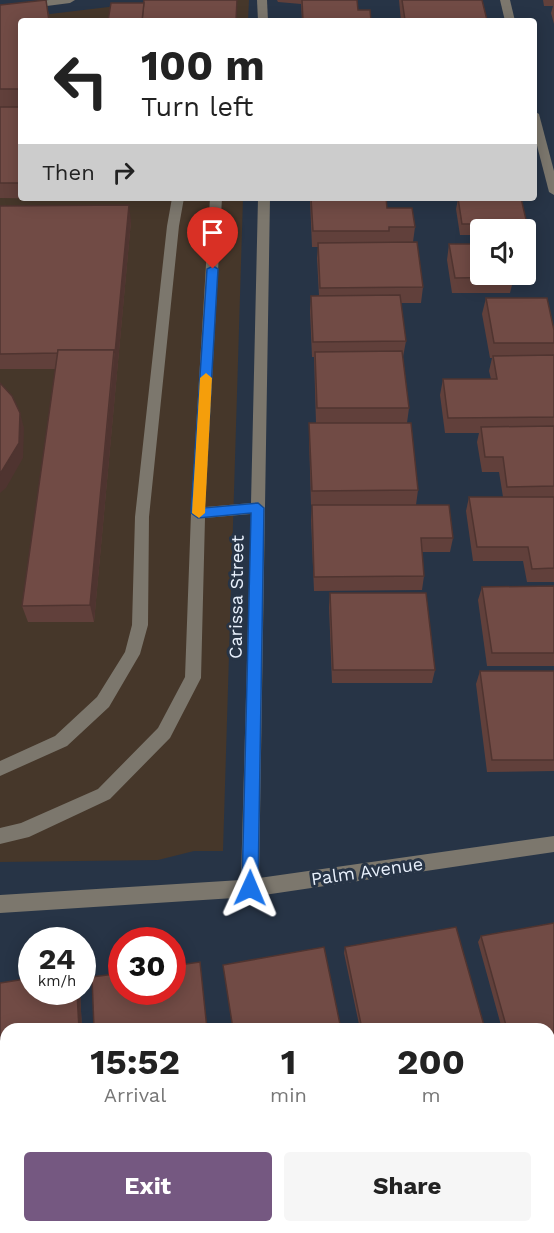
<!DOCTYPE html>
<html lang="en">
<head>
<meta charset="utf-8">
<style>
	:root { --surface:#fff; --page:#f6f6f6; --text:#222; --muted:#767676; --accent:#755881 }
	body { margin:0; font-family:"Work Sans",sans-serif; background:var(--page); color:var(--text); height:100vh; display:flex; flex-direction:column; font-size:22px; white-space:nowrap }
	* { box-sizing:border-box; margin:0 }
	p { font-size:20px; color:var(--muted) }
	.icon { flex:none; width:33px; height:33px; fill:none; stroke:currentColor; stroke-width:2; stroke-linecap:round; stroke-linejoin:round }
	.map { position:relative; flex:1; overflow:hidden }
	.sheet { position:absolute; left:0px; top:1023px; width:555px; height:210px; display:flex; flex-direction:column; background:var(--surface); border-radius:18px 18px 0 0; box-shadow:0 3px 15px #0003 }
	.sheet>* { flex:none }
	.banner { position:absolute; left:18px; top:18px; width:519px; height:183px; border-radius:6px; box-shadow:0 3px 15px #0003; background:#fff; color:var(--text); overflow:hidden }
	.tools { position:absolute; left:470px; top:219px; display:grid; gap:12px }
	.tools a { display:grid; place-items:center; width:66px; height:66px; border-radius:6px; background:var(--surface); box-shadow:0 3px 15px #0003; font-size:30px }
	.speed { position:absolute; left:18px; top:927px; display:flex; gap:12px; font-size:30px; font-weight:700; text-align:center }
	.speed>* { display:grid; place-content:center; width:78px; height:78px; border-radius:50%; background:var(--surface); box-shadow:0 3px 15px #0003; line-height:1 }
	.speed small { font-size:15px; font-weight:400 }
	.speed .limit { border:9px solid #d22; background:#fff; color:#111 }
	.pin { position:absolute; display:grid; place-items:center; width:51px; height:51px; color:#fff; margin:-62px -26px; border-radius:50% 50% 50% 0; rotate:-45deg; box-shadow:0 0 6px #0007 }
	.pin .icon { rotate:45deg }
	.me { position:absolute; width:66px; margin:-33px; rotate:1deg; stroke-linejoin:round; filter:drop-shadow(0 0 4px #0008) }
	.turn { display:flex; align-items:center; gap:21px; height:126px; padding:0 24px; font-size:27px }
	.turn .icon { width:78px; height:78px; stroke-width:2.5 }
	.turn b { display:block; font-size:42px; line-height:51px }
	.then { display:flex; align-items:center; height:57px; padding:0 24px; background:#0003; gap:12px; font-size:22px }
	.eta { display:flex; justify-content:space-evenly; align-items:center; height:102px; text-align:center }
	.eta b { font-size:36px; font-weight:700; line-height:42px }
	.action { display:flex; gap:12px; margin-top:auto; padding:12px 24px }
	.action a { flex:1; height:69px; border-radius:6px; background:var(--accent); color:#fff; font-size:24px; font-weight:700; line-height:69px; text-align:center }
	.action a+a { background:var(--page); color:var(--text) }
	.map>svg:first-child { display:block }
	.education { fill:#46372a }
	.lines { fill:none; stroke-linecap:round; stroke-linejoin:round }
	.minor { fill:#7c776d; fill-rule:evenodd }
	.wall { fill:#61403b }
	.shaded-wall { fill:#4f3430 }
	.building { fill:#714b45; stroke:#4f3430; stroke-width:1.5 }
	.route { fill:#1a73e8; stroke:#114b97; stroke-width:1.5 }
	.slow { fill:#f59e0b }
	.labels { text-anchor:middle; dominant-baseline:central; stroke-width:6; stroke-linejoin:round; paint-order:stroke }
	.street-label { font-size:18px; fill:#e8f0fc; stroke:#273446 }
</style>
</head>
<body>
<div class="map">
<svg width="554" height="1233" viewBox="0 0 554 1233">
	<rect width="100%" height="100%" fill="#273446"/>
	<path class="education" d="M167 0H249L248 21H21V198H243L223 851H194L158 860 0 862V20Z"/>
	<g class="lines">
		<g class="minor">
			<path d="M49 0H75L70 3 0 12V6Z"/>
			<path d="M257 0H267L268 21H258Z"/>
			<path d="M500 0H510L515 21H505Z"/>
			<path d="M534 111 539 114 554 171V195L549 192 534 134Z"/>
			<path d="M172 198H184L179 226 149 517 148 625 140 654 109 707 67 746 0 776V761L55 736 97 697 125 652 132 625 135 517 167 226Z"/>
			<path d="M210 198H222L205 507 251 503 258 198H270L259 878 554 836V852L250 897 0 913V895L241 880 251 514 205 518 201 678 170 738 110 799 29 837 0 844V828L21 823 98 789 158 728 185 677 191 513Z"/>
		</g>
	</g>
	<g class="wall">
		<path d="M46 0 50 21H21V198H64V199L0 198V5Z"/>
		<path d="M277 0H357L358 10 371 21H302L301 4 278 2Z"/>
		<path d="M399 0H482L487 21H401Z"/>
		<path d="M543 0H554V24L551 13 553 6H544Z"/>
		<path d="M308 198H409V200H386L387 208 415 227 413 242 423 287 421 303H401L406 341 403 357 409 408 407 423 418 490 416 505H311L309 438V423H316L314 357H312L310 311 311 296H319L317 258 318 247H312L310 200H308Z"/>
		<path d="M434 198H521L527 224 525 233V230H480V235H460L456 209 458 199H434Z"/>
		<path d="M0 206 131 221 94 622H28L22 606 56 369H0Z"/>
		<path d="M449 244 480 274H525V244L534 269 531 285H512L510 293H452L447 260Z"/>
		<path d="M486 298 554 330V582H527L523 561H473L466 511 469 497H503L499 472H482L477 442 479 433H445L440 395 443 379H491L489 371 492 358H490L482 314Z"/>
		<path d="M312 505 453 538 450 552H422L424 576 422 590 314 591 311 520Z"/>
		<path d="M554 586V666H487L478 600 482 587Z"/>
		<path d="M330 593 435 670 432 683H332L329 607Z"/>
		<path d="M480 671H554V771L487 772 476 684Z"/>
		<path d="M554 923V1089L549 1090V1029H502L478 942 481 936Z"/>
		<path d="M345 947 485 1029H360L344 953Z"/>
		<path d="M0 983 32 992H80L82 1029H6V1142L0 1143Z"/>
		<path d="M554 1129V1205L549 1187V1130Z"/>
		<path d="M411 1227H528L529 1233H413Z"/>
	</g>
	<g class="shaded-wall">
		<path d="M129 205 131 221 94 622 90 605Z"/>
		<path d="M20 413 24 428 23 458 6 488 0 493V474Z"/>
		<path d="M77 992H80L82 1029H79Z"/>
		<path d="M77 1227H80L81 1233H77Z"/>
	</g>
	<g class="building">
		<path d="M46 0 49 21H21V89H0V5Z"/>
		<path d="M144 0H237L236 21H142Z"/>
		<path d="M302 0H357L358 10H370L371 21H303Z"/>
		<path d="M402 0H482L487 20H405Z"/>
		<path d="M111 3H144L142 21H108Z"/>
		<rect x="0" y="107" width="21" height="76"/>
		<path d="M311 198H386L387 208H412L415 227H389V231H313Z"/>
		<path d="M458 198H521L527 224H462Z"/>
		<path d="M129 205 115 353 114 350H58V353L0 354V206Z"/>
		<path d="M417 242 423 287 320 288 318 243Z"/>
		<path d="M449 244H480V274H513V277L455 278Z"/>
		<path d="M525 244H529L534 269H525Z"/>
		<path d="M400 295 406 341 313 342 311 296Z"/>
		<path d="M486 298H547L554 330V343H494Z"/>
		<path d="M58 350H114L90 605 22 606Z"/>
		<path d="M402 351 409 408H317L315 352Z"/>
		<path d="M554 355V417L448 418 443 379H497L493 356Z"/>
		<path d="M0 383 12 396 20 413 19 443 0 474Z"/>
		<path d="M309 423H411L418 490 312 491Z"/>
		<path d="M554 426V486L507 487 503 457H485L481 427Z"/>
		<path d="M469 497H554V568L532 569 528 547H477Z"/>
		<path d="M312 505H449L453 538H421L424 576 314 577Z"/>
		<path d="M554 586V653H492L482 587Z"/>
		<path d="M330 593H426L435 670H333Z"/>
		<path d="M480 671H554V760H492Z"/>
		<path d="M554 923V1085L549 1086V1029H507L481 936Z"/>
		<path d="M456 927 485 1029H362L345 947Z"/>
		<path d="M324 947 341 1029H233L223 965Z"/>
		<path d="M200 962 207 1029H94L92 977 122 973V992H172V966Z"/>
		<path d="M32 978V992H77L79 1029H6V1137L0 1138V983Z"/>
		<path d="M554 1129V1183L549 1165V1130Z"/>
		<rect x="27" y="1227" width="50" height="6"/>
		<rect x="112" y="1227" width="114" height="6"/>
		<path d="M259 1227H391L392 1233H260Z"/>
		<path d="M415 1227H528L529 1233H416Z"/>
	</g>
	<path class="route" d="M213 266 218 269 204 508 258 503 264 508 258 888 255 893 250 896 244 893 242 888 251 513 198 518 191 513 207 269Z"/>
	<path class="slow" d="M206 373 212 378 205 513 199 518 192 513 200 378Z"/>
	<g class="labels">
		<g class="street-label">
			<text transform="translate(236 597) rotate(-89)">Carissa Street</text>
			<text transform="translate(367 871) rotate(-8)">Palm Avenue</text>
		</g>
	</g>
</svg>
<div class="tools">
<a><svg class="icon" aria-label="sound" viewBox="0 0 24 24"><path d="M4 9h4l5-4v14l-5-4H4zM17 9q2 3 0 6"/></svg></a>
</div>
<div class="speed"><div>24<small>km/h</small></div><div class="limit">30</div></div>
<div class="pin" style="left:213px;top:269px;background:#d93025"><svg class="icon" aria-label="arrive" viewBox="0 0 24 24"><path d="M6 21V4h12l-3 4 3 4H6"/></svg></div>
<svg class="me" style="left:250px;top:888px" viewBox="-20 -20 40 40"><path d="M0-17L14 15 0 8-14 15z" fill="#1a73e8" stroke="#fff" stroke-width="4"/></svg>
<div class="banner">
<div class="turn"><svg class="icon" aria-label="left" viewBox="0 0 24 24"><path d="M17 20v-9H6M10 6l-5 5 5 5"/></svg><div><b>100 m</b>Turn left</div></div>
<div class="then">Then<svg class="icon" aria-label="right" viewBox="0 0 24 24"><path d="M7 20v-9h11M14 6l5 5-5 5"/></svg></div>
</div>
<section class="sheet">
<div class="eta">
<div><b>15:52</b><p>Arrival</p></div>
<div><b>1</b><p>min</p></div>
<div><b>200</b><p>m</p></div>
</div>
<div class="action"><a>Exit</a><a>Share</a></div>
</section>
</div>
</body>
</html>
